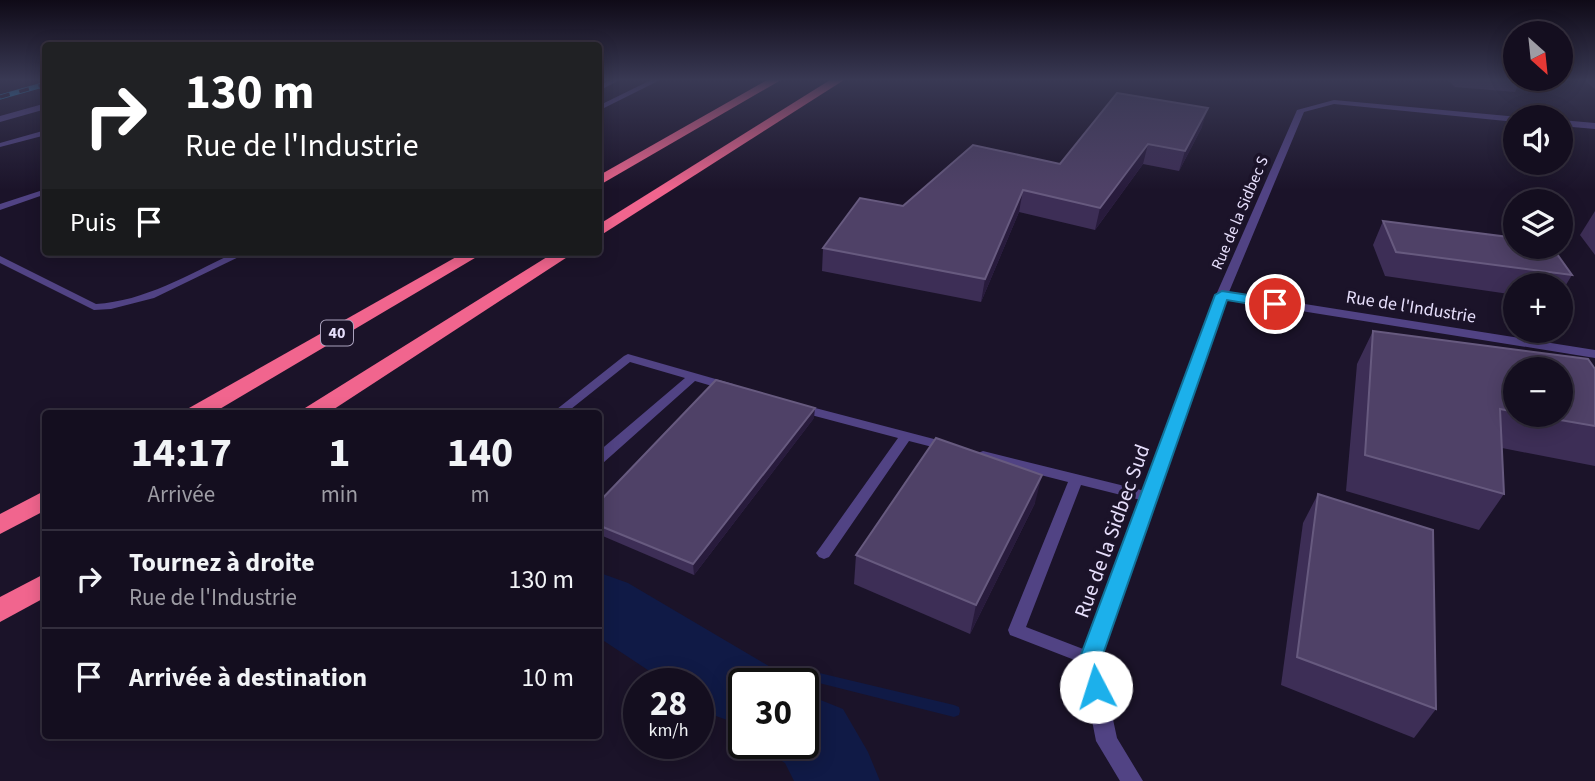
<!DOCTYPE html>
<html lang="fr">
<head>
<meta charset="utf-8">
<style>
	:root { --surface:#140e1f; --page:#211c2c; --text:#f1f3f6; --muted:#9d9ca4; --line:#332e3d }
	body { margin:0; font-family:"Source Sans 3",sans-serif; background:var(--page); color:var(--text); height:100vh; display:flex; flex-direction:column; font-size:26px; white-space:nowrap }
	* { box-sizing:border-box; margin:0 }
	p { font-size:23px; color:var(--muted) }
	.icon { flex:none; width:38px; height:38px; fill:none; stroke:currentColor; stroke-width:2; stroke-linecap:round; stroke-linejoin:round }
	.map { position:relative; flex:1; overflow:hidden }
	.details { position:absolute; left:42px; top:410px; width:560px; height:329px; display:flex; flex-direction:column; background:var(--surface); border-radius:7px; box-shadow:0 4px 18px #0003,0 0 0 2px var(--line) }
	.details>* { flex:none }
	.hud { position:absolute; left:42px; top:42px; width:560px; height:214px; border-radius:7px; box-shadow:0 4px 18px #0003,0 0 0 2px var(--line); background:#202124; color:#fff; overflow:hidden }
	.needle { width:46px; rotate:153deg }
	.buttons { position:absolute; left:1503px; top:21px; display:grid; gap:14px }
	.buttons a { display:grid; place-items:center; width:70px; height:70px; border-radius:50%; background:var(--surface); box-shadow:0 4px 18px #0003,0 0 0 2px var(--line); font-size:35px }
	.speed { position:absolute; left:623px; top:668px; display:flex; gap:14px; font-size:35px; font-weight:700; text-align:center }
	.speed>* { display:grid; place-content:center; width:91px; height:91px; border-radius:50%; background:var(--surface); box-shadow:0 4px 18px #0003,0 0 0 2px var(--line); line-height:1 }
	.speed small { font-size:18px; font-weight:400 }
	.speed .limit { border:4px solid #111; border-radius:10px; background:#fff; color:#111 }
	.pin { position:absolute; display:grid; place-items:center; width:60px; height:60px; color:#fff; margin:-30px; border:4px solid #fff; border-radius:50%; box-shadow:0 2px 7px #0007 }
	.me { position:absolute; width:77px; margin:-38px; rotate:355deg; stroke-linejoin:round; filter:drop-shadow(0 0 5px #0008) }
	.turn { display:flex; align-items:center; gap:24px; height:147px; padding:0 28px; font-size:32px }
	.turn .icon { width:91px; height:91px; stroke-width:2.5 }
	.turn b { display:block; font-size:49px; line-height:60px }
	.then { display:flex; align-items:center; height:66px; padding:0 28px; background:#0003; gap:14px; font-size:26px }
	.eta { display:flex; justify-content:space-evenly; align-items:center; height:119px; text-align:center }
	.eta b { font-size:42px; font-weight:700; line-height:49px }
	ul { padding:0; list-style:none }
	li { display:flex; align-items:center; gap:21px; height:98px; padding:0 28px; border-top:2px solid var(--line) }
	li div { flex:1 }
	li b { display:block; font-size:26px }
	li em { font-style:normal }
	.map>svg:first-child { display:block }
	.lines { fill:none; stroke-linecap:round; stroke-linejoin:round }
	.stream { fill:#101a46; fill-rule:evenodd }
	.river { fill:#101a46; fill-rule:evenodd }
	.service { fill:#514384; fill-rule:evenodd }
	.minor { fill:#514384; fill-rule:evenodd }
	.tertiary { fill:#514384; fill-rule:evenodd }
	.motorway { fill:#f1658e; fill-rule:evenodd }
	.rail-casing { stroke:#1cb0eb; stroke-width:5 }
	.rail { stroke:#1b1329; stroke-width:3.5; stroke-dasharray:10; stroke-linecap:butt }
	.wall { fill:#3d2e56; fill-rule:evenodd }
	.shaded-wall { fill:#281b3c }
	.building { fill:#4f4167; stroke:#675a7f; stroke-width:2 }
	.route { fill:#1cb0eb; stroke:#127299; stroke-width:2 }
	.labels { text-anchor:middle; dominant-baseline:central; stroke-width:7; stroke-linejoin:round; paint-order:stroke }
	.far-street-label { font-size:16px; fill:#e7dffc; stroke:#1b1329 }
	.shield { fill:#1b1329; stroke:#aaa2bd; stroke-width:2 }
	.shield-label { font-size:16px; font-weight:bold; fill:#e7dffc }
	.street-label { font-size:18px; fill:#e7dffc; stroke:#1b1329 }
	.near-street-label { font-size:21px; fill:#e7dffc; stroke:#1b1329 }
</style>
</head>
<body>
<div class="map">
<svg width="1595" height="781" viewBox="0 0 1595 781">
	<rect width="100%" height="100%" fill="#1b1329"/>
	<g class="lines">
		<path class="stream" d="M703 661 811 671 954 705 959 707 960 711 959 715 954 717 811 681 703 671 699 670 697 666 699 662Z"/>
		<g class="river">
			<path d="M603 574 628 583 772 668 779 684H744V726L716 716 698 704V684H669L598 637V576Z"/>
			<path d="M803 693 843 709 868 752 880 781H794L785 763 774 756 769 744H803Z"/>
		</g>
		<g class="service">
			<path d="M611 80H620L598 91V86Z"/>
			<path d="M651 80H660L598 111V106Z"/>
			<path d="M46 130V135L0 147V143Z"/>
			<path d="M46 189V194L0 210V204Z"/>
			<path d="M236 252H249L154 298 111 309 94 310 0 263V256L96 304C146 301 191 273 236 252Z"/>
			<path d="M628 354 733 384 735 387 729 391 695 381 603 463 598 464V452L685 378 630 362 566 413H552L624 356Z"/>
			<path d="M800 404 953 444 955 447 948 451 909 441 829 557 824 559 819 557 816 553 819 549 898 438 796 411 794 408 796 405Z"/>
			<path d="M983 451 1149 492 1154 493 1156 497 1154 501 1149 502 1081 485 1026 627 1096 654 1099 659 1096 664 1090 666 1010 635 1008 630 1068 482 978 459 976 456 978 453Z"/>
		</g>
		<g class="minor">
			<path d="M1334 100 1519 117H1516V122L1334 104 1304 112 1229 292 1595 350V358L1227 299 1100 659 1117 738 1143 781H1120L1096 741 1080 659 1216 295 1297 110Z"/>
			<path d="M1561 120 1595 123V129L1561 126Z"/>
		</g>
		<path class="tertiary" d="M43 104H46V109L0 122V116Z"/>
		<g class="motorway">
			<path d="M767 80H781L598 186V176Z"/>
			<path d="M830 80H844L598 237V225Z"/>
			<path d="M465 252H485L213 413H186L189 408Z"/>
			<path d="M555 252H575L328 413H302L305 408Z"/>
			<path d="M46 490V510L0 534V514Z"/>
			<path d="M46 573V597L0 622V597Z"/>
		</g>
		<g class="rail-casing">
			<path id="rail" d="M0 97 46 84"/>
		</g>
		<use href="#rail" class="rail"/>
	</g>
	<g class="wall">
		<path d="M1448 80H1521L1515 92 1455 87Z"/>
		<path d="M1584 80H1595V89Z"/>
		<path d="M1202 127 1179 171 1143 164 1095 230 1019 212 981 302 822 271 823 248 903 206Z"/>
		<path d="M1595 211V255L1580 235Z"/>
		<path d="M1383 221 1572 275 1561 293V285H1516V295L1385 276 1373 245Z"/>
		<path d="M1373 331 1595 369V466L1502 448 1504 494 1479 530 1346 491 1357 364ZM1516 369 1561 415H1516Z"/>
		<path d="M814 418 694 575 598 534V503Z"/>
		<path d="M1318 494 1436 709 1414 738 1281 685 1303 523Z"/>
		<path d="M1035 503 970 634 854 584 856 555Z"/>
	</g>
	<g class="shaded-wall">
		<path d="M1208 108 1202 127 1179 171 1185 151Z"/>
		<path d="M1148 144 1143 164 1095 230 1100 208Z"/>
		<path d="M1023 190 1019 212 981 302 985 279Z"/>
		<path d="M815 408 814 418 694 575 693 564Z"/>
		<path d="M1042 475 1035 503 970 634 976 605Z"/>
	</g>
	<g class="building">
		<path d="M1117 93 1208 108 1185 151 1148 144 1100 208 1023 190 985 279 823 248 860 198 903 206 973 145 1060 164Z"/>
		<path d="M1383 221 1516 238V247H1552L1572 275 1396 252Z"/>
		<path d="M1373 331 1588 359 1595 369V426L1531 415H1561V369H1516V412L1500 409 1504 494 1365 455Z"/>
		<path d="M716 380 815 408 693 564 598 525V503Z"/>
		<path d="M936 438 1042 475 976 605 856 555Z"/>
		<path d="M1318 494 1433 530 1436 709 1297 657Z"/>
	</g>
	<linearGradient id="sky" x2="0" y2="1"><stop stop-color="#0f0a17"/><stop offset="0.42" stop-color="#393954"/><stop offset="1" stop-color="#393954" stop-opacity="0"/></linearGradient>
	<rect width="1595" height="190" fill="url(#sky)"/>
	<path class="route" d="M1222 291 1275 299 1282 304 1275 308 1227 300 1101 660 1107 687 1104 694 1096 697 1087 694 1079 660 1215 295Z"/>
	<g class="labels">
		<g class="far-street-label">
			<text transform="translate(1240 213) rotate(-67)">Rue de la Sidbec S</text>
		</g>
		<rect class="shield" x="321" y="320.5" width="32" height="25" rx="5"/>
		<g class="shield-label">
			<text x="337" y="333">40</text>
		</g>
		<g class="street-label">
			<text transform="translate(1411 307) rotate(9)">Rue de l'Industrie</text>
		</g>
		<g class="near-street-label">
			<text transform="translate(1112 531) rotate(-70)">Rue de la Sidbec Sud</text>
		</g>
	</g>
</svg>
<div class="buttons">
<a><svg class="needle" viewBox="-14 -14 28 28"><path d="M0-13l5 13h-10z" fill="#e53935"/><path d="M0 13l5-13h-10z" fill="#9d9ca4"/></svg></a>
<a><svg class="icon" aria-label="sound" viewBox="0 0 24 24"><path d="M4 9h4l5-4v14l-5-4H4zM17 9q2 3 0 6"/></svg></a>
<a><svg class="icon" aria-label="layers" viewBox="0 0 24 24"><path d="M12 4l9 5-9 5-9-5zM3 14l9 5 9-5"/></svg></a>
<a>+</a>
<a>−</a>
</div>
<div class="speed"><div>28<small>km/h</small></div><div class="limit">30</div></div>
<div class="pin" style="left:1275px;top:304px;background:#d93025"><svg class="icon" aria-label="arrive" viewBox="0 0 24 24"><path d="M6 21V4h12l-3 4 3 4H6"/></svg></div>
<svg class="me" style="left:1096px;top:687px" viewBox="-20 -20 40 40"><circle r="19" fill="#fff"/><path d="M0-13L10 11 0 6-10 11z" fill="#1cb0eb"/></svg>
<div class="hud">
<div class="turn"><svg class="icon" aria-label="right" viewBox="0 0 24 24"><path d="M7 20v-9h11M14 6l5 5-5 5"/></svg><div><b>130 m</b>Rue de l'Industrie</div></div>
<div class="then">Puis<svg class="icon" aria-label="arrive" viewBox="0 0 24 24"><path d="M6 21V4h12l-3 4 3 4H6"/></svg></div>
</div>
<section class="details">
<div class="eta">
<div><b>14:17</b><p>Arrivée</p></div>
<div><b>1</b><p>min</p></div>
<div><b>140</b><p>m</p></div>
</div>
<ul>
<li><svg class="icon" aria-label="right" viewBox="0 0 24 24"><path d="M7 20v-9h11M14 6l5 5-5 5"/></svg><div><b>Tournez à droite</b><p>Rue de l'Industrie</p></div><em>130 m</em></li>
<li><svg class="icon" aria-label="arrive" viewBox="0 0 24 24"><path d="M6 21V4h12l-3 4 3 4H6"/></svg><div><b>Arrivée à destination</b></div><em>10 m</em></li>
</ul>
</section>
</div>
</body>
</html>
